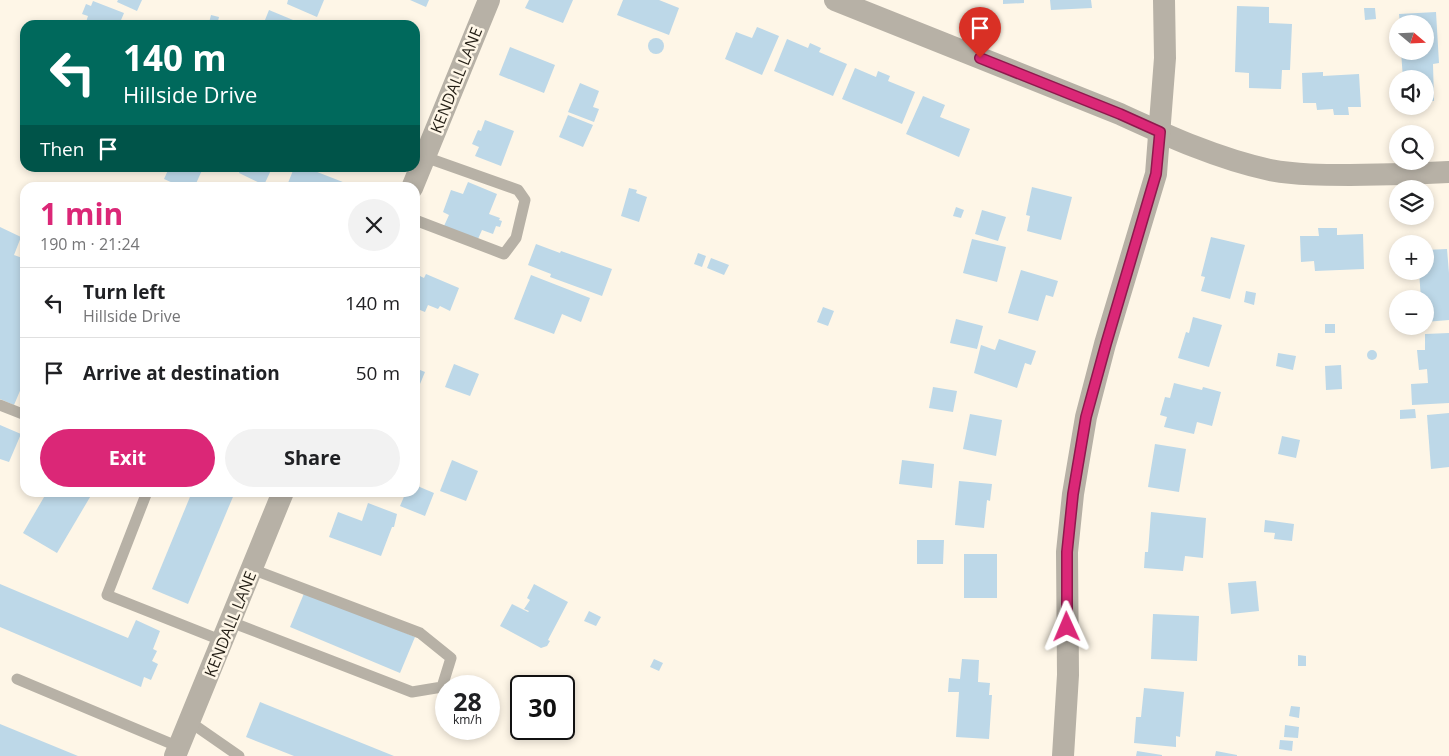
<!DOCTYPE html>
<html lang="en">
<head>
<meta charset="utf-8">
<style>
	:root { --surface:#fff; --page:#f2f2f2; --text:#202124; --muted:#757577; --line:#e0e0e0; --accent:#db2777 }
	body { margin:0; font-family:"Open Sans",sans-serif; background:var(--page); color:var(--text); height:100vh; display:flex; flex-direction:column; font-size:19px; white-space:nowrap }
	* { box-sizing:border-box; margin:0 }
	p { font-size:16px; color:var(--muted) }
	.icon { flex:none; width:28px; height:28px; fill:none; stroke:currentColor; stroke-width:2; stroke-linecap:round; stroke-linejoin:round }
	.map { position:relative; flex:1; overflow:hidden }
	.drawer { position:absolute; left:20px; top:182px; width:400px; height:315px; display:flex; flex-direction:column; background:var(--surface); border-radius:15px; box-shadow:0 2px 8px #0003 }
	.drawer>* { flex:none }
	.top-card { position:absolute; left:20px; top:20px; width:400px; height:152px; border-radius:15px; box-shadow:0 2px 8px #0003; background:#00695c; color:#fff; overflow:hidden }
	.needle { width:32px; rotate:109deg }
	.tools { position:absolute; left:1389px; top:15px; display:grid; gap:10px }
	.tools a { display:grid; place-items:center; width:45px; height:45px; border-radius:50%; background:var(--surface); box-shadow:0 2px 8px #0003; font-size:25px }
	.speed { position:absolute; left:435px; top:675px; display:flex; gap:10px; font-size:25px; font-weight:700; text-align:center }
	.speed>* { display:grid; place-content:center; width:65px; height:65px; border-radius:50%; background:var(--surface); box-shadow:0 2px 8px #0003; line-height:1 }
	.speed small { font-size:12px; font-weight:400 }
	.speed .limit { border:2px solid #111; border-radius:8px; background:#fff; color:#111 }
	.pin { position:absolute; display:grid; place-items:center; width:42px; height:42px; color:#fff; margin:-51px -21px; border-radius:50% 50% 50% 0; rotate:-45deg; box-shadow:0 0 5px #0007 }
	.pin .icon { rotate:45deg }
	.me { position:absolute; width:55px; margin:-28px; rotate:359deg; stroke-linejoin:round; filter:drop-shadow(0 0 4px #0008) }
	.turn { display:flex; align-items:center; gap:18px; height:105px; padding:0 20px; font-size:22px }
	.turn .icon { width:65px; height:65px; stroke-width:2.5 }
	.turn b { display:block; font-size:35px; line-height:42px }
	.then { display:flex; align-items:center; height:48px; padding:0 20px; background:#0003; gap:10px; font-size:19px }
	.round { display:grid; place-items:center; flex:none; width:52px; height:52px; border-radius:26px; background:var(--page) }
	.overview { display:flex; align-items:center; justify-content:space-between; height:85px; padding:0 20px }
	h1 { font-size:30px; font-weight:700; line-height:38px; color:var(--accent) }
	.button { display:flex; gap:10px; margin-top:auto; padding:10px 20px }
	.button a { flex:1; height:58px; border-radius:30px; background:var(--accent); color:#fff; font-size:20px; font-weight:700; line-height:58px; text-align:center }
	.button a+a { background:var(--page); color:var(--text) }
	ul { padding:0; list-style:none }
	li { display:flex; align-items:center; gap:15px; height:70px; padding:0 20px; border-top:1px solid var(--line) }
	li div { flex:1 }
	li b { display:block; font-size:19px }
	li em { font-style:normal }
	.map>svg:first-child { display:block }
	.building { fill:#bdd8e8 }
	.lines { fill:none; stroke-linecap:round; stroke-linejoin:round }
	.lane { stroke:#b7b1a6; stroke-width:11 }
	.street { stroke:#b7b1a6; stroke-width:22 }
	.route-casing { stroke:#8e194d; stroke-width:12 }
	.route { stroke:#db2777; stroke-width:9 }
	.labels { text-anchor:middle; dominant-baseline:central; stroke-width:5; stroke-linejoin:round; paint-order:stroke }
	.street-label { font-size:16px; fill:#241f16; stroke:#fef6e7 }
</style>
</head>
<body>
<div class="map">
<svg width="1449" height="756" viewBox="0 0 1449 756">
	<rect width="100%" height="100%" fill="#fef6e7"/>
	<g class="building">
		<path d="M118 0H142L137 11 117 2Z"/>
		<path d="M288 0H324L317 17 287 4Z"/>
		<path d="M410 0H429L426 7Z"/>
		<path d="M529 0H573L563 23 525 8Z"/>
		<path d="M623 0H659L679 8 669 35 617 15Z"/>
		<path d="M1003 0H1024V3L1003 4Z"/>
		<path d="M1050 0H1091L1092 8 1051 10Z"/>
		<path d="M93 1 124 13 119 25H85L88 16 82 14 86 4 91 6Z"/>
		<path d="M1237 6 1269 7V23L1292 24 1290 70H1282L1281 89 1249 88V73L1235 72Z"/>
		<path d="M1364 8H1375L1376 19 1365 20Z"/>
		<path d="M269 10 305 25H263Z"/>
		<path d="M1436 12 1439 63 1433 64 1434 101H1425V79H1403L1401 51H1425V24H1400L1399 14Z"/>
		<path d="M211 15 219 17 217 25 209 23Z"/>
		<path d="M757 27 779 36 762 75 725 59 736 32 752 38Z"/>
		<circle cx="656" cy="46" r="8"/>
		<path d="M787 39 808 48 810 43 821 48 819 52 847 64 833 96 774 71Z"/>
		<path d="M510 47 555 65 544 93 499 75Z"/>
		<path d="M855 68 876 77 878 71 890 76 888 81 915 92 902 124 842 99Z"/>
		<path d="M1323 72V76L1359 74 1361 107H1348L1349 115H1334L1333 109 1317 110 1316 103H1303L1302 73Z"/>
		<path d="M580 83 599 91 593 107 599 109 594 122 568 112Z"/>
		<path d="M923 96 945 105 940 117 970 129 959 157 906 134Z"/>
		<path d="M568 115 593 125 583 147 559 137Z"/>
		<path d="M485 120 514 131 501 166 475 156 479 147 472 144 478 130 481 131Z"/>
		<path d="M169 168H203L194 188H184L164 179Z"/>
		<path d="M241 168H272L264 185 239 173Z"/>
		<path d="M294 168H307L353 186 352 188H286Z"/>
		<path d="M468 182 497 194 489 214 500 218 499 220 502 221 500 227 496 226 493 234 482 230 478 239 444 226 449 215 443 212 451 190 463 194Z"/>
		<path d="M1032 187 1072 197 1061 240 1027 231 1030 216 1026 215Z"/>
		<path d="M629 188 637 190 636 193 647 197 639 222 621 216Z"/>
		<path d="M956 207 964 210 961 218 953 216Z"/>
		<path d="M982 210 1006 217 998 241 975 234Z"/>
		<path d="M0 227 21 237 14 255 25 259V379L14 405 0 399Z"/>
		<path d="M1318 228H1337V235L1363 234 1364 269 1315 271 1314 261 1301 262 1300 236H1319Z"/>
		<path d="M1211 237 1245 245 1230 299 1201 291 1205 277 1201 276Z"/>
		<path d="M972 239 1006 247 997 282 963 273Z"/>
		<path d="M536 244 560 253 561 251 612 269 602 296 550 277 551 274 528 265Z"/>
		<path d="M1447 249 1449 273V320L1425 322V299H1421L1419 271H1425V250Z"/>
		<path d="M698 253 706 256 702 267 694 264Z"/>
		<path d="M711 258 729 265 724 275 707 268Z"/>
		<path d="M1021 270 1058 281 1053 297 1046 295 1038 321 1008 313Z"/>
		<path d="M426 274 459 288 450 311 440 306 438 309 428 305 425 312 415 308V299L418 293 415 292V282L418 275 424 278Z"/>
		<path d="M531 275 590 298 581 322 562 314 554 334 514 319Z"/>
		<path d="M1246 291 1256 293 1254 305 1244 302Z"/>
		<path d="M823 307 834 311 828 326 817 322Z"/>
		<path d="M1193 317 1222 325 1209 367 1178 358 1186 332 1189 333Z"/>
		<path d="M956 319 983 326 977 349 950 343Z"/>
		<rect x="1325" y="324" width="10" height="9"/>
		<path d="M1449 333V403L1412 405 1411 384 1428 383 1427 369 1419 370 1417 350H1425V334Z"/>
		<path d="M999 339 1036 351 1031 365 1025 363 1017 388 974 373 981 345 995 350Z"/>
		<circle cx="1372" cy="355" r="5"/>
		<path d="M1278 353 1296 356 1293 370 1276 366Z"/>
		<path d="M454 364 479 374 470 396 445 387Z"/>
		<path d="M1341 365 1342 389 1326 390 1325 366Z"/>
		<path d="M415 368 425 372 415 396Z"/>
		<path d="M1174 383 1202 390 1203 387 1221 392 1212 426 1197 422 1194 434 1164 427 1167 417 1160 415 1165 397 1170 398Z"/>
		<path d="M933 387 957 391 953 412 929 408Z"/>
		<path d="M1415 409 1416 418 1400 419V410Z"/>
		<path d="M1449 413V467L1431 469 1427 415Z"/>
		<path d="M970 414 1002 420 996 456 963 449Z"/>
		<path d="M0 425 21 434 9 462 0 459Z"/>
		<path d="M1282 436 1300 440 1296 458 1278 454Z"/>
		<path d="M1155 444 1186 449 1179 492 1148 487Z"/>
		<path d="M452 460 478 471 466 501 440 491Z"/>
		<path d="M902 460 934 464 932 488 899 484Z"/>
		<path d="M959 481 992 484 990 501 987 500 984 528 955 525Z"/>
		<path d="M415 485 434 493 425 516 400 506 406 492H415Z"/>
		<path d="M47 492H93L57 553 23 533Z"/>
		<path d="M192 492H235L188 604 152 589Z"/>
		<path d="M368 503 397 514 394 527H392L381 556 329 537 338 512 362 521Z"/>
		<path d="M1151 512 1206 518 1203 558 1185 556 1183 571 1144 568 1145 552H1148Z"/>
		<path d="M1265 520 1294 524 1292 541 1274 539 1275 533 1264 532Z"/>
		<path d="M917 540H944L943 564H917Z"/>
		<rect x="964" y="554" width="33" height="44"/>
		<path d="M1256 581 1259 611 1231 614 1228 583Z"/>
		<path d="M0 584 128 638 136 620 160 631 153 649 157 651 152 661 158 664 151 680 144 677 141 687 0 627Z"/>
		<path d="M534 584 568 602 548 640 550 641 547 646 541 648 500 626 512 604 528 612 529 611 524 609 530 600 527 598Z"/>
		<path d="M305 591 415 637 400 673 290 627Z"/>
		<path d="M589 611 601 617 596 626 584 621Z"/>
		<path d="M1153 614 1199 616 1197 661 1151 659Z"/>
		<path d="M1298 655 1306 656V666H1298Z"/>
		<path d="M654 659 663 663 659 671 650 667Z"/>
		<path d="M962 659 979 660 978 682 990 683 989 695H992L989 739 956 737 959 692H948L949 678 960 679Z"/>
		<path d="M1144 688 1184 692 1180 737 1176 736V747L1134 743 1136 717H1141Z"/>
		<path d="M260 702 394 756H294L246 737Z"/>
		<path d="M1291 706 1300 707 1299 718 1289 716Z"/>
		<path d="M0 724 78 756H0Z"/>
		<path d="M1285 725 1299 727 1298 738 1284 737Z"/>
		<path d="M1280 740 1293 741 1292 751 1279 749Z"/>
		<path d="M1137 751 1162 755V756H1136Z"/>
		<path d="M1216 751 1237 755V756H1215Z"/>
	</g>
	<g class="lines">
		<g class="lane">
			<path d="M415 220 504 254 516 238 525 200 518 190 425 157"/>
			<path d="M0 405 25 415"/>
			<path d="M147 492 107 595 223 641"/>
			<path d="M231 622 412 692 442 687 451 658 420 633 252 569"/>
			<path d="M17 679 179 747"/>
			<path d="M190 722 239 756"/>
		</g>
		<g class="street">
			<path d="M835 0 1120 114C1168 136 1218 159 1270 170 1296 175 1324 175 1350 175 1383 175 1416 174 1449 172"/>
			<path d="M412 188 489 0"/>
			<path d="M175 756 283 492"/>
			<path d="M1063 756 1068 675 1067 552 1073 494 1086 417 1105 344 1156 174 1165 58 1164 0"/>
		</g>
	</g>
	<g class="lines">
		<g class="route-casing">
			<path id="route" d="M980 58 1120 114 1160 132 1156 174 1106 344 1086 417 1073 494 1067 552V627"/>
		</g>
		<use href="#route" class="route"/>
	</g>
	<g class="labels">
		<g class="street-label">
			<text transform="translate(456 80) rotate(-68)">KENDALL LANE</text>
			<text transform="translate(230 624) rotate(-68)">KENDALL LANE</text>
		</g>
	</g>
</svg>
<div class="tools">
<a><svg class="needle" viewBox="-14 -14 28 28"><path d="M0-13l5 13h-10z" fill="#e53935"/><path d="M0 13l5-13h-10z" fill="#757577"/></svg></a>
<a><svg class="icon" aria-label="sound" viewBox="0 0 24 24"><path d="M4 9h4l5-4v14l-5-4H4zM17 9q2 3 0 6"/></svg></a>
<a><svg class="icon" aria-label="search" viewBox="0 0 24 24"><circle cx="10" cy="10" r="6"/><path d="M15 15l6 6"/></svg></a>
<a><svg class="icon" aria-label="layers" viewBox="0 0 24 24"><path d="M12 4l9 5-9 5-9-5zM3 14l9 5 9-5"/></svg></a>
<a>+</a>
<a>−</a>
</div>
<div class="speed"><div>28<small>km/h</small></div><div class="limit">30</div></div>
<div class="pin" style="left:980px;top:58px;background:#d93025"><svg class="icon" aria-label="arrive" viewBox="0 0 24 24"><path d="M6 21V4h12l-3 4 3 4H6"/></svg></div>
<svg class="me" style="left:1067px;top:627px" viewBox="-20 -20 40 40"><path d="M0-17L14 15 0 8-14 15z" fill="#db2777" stroke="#fff" stroke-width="4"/></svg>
<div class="top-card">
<div class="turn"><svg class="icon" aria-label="left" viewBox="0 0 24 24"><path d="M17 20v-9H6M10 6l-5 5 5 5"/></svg><div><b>140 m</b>Hillside Drive</div></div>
<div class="then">Then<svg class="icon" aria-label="arrive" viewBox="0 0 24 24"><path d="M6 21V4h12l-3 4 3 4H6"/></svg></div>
</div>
<section class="drawer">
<div class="overview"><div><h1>1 min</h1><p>190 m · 21:24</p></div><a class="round"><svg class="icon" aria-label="close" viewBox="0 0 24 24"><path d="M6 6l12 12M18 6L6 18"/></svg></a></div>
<ul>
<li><svg class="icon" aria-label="left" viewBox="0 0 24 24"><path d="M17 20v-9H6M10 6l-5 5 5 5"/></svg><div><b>Turn left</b><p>Hillside Drive</p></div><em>140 m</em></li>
<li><svg class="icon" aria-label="arrive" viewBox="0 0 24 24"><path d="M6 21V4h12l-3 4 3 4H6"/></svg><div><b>Arrive at destination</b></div><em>50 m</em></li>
</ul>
<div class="button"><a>Exit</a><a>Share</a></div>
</section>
</div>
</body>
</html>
